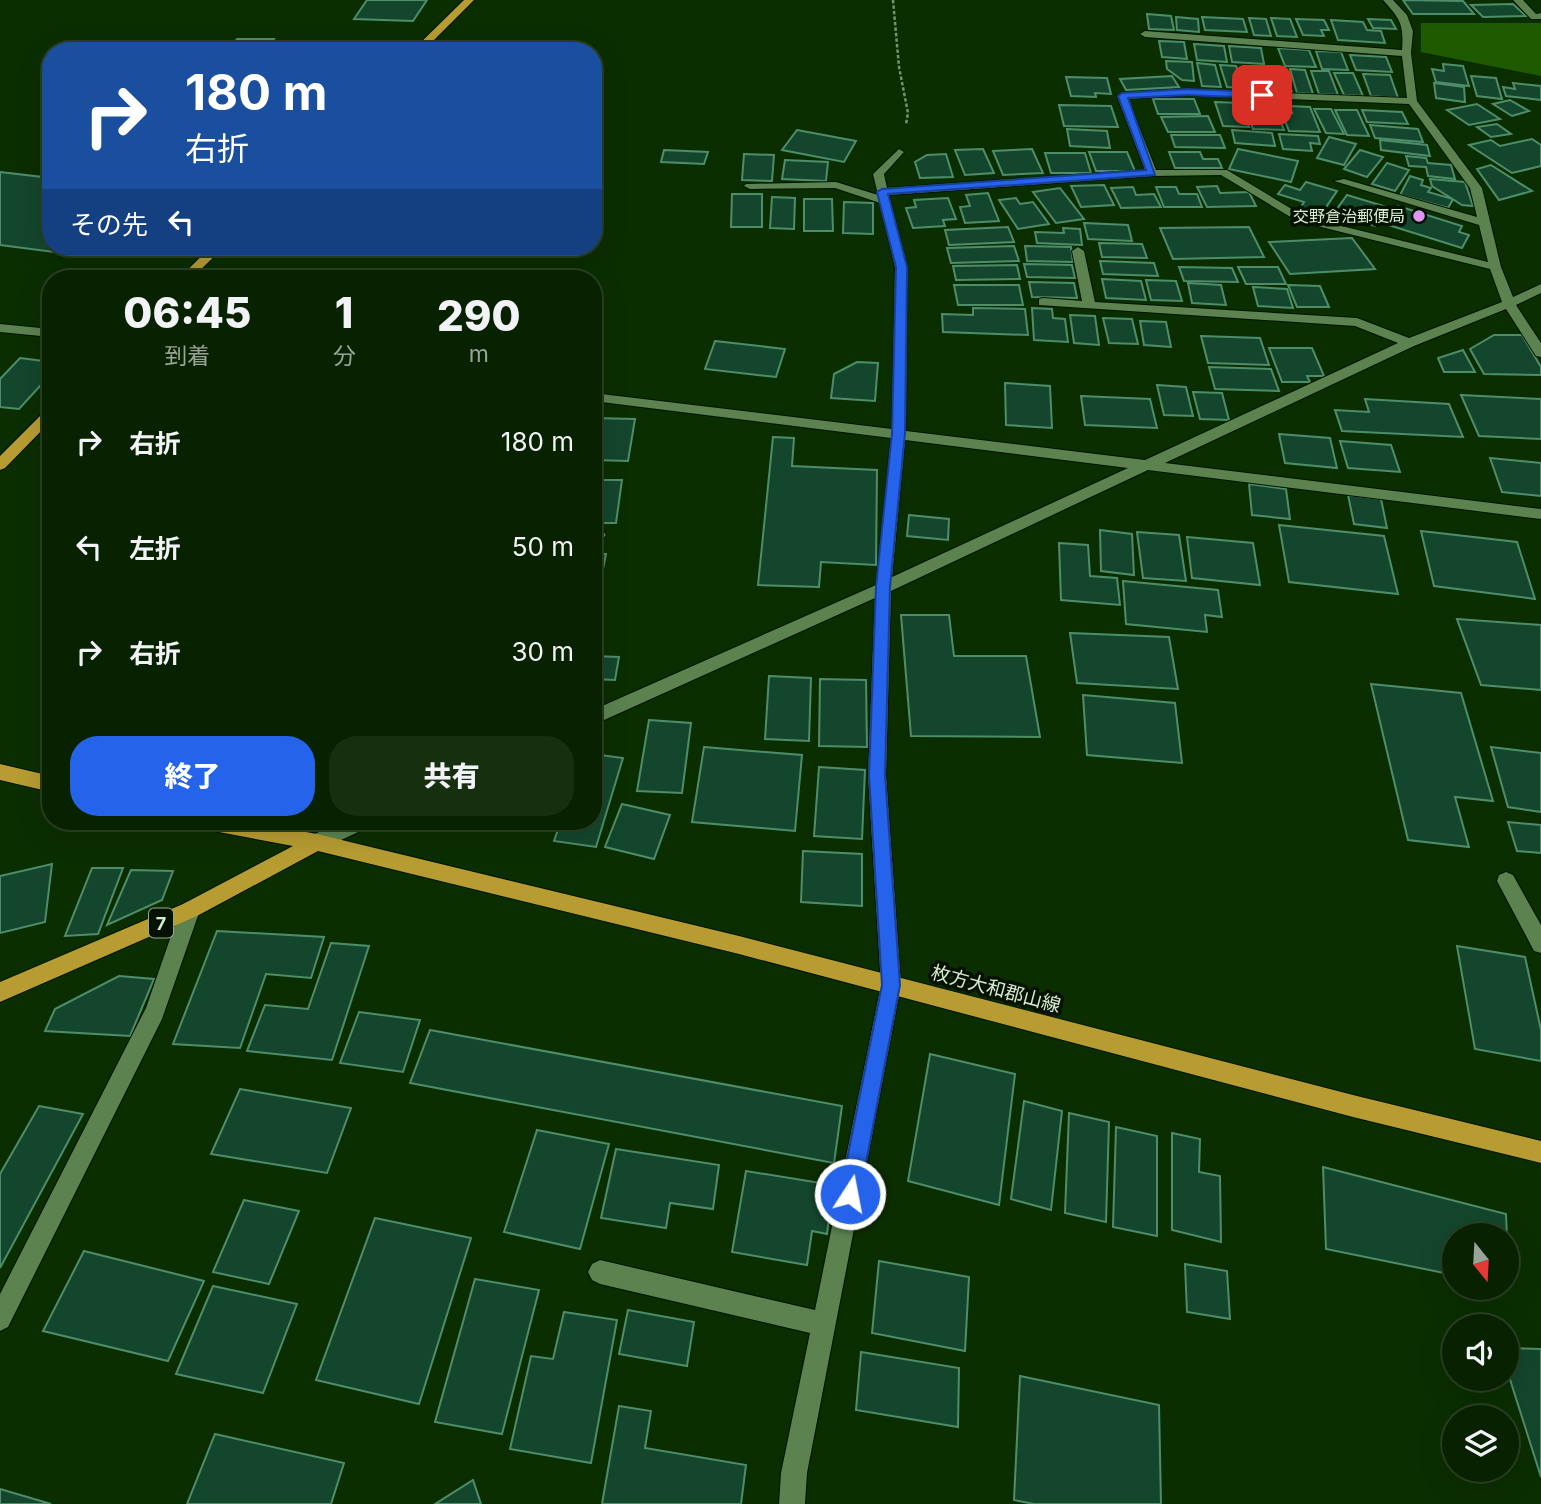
<!DOCTYPE html>
<html lang="ja">
<head>
<meta charset="utf-8">
<style>
	:root { --surface:#082200; --page:#162f0f; --text:#f1f3f6; --muted:#98a499; --line:#293f22; --accent:#2563eb }
	body { margin:0; font-family:Inter,"Noto Sans JP",sans-serif; background:var(--page); color:var(--text); height:100vh; display:flex; flex-direction:column; font-size:26px; white-space:nowrap }
	* { box-sizing:border-box; margin:0 }
	p { font-size:23px; color:var(--muted) }
	.icon { flex:none; width:38px; height:38px; fill:none; stroke:currentColor; stroke-width:2; stroke-linecap:round; stroke-linejoin:round }
	.map { position:relative; flex:1; overflow:hidden }
	.sheet { position:absolute; left:42px; top:270px; width:560px; height:560px; display:flex; flex-direction:column; background:var(--surface); border-radius:28px; box-shadow:0 7px 28px #0002,0 0 0 2px var(--line) }
	.sheet>* { flex:none }
	.hud { position:absolute; left:42px; top:42px; width:560px; height:214px; border-radius:28px; box-shadow:0 7px 28px #0002,0 0 0 2px var(--line); background:#1a4fa0; color:#fff; overflow:hidden }
	.needle { width:46px; rotate:162deg }
	.controls { position:absolute; left:1442px; top:1223px; display:grid; gap:14px }
	.controls a { display:grid; place-items:center; width:77px; height:77px; border-radius:50%; background:var(--surface); box-shadow:0 7px 28px #0002,0 0 0 2px var(--line); font-size:35px }
	.pin { position:absolute; display:grid; place-items:center; width:60px; height:60px; color:#fff; margin:-30px; border-radius:14px; box-shadow:0 4px 10px #0006 }
	.me { position:absolute; width:77px; margin:-38px; rotate:11deg; stroke-linejoin:round; filter:drop-shadow(0 0 5px #0008) }
	.turn { display:flex; align-items:center; gap:24px; height:147px; padding:0 28px; font-size:32px }
	.turn .icon { width:91px; height:91px; stroke-width:2.5 }
	.turn b { display:block; font-size:49px; line-height:60px }
	.then { display:flex; align-items:center; height:66px; padding:0 28px; background:#0003; gap:14px; font-size:26px }
	.eta { display:flex; justify-content:space-evenly; align-items:center; height:119px; text-align:center }
	.eta b { font-size:42px; font-weight:800; line-height:49px }
	.primary-button { display:flex; gap:14px; margin-top:auto; padding:14px 28px }
	.primary-button a { flex:1; height:80px; border-radius:28px; background:var(--accent); color:#fff; font-size:28px; font-weight:800; line-height:80px; text-align:center }
	.primary-button a+a { background:var(--page); color:var(--text) }
	ul { padding:0; list-style:none }
	li { display:flex; align-items:center; gap:21px; height:105px; padding:0 28px }
	li div { flex:1 }
	li b { display:block; font-size:26px }
	li em { font-style:normal }
	.map>svg:first-child { display:block }
	.green { fill:#1f5900 }
	.building { fill:#14462d; stroke:#4e8d6a; stroke-width:2 }
	.lines { fill:none; stroke-linecap:round; stroke-linejoin:round }
	.minor-casing { stroke:#001400; stroke-width:2 }
	.major-casing { stroke:#001400; stroke-width:2 }
	.path { stroke:#75916d; stroke-width:2.5; stroke-dasharray:3.5 2; stroke-linecap:butt }
	.minor { fill:#5c8250; fill-rule:evenodd }
	.major { fill:#b79c32; fill-rule:evenodd }
	.route { fill:#2563eb; stroke:#184099; stroke-width:2 }
	.poi-dot { fill:#de98f2; stroke:#051202; stroke-width:2.5 }
	.labels { text-anchor:middle; dominant-baseline:central; stroke-width:7; stroke-linejoin:round; paint-order:stroke }
	.far-poi-label { font-size:16px; fill:#d6ebd0; stroke:#051202; text-anchor:end }
	.shield { fill:#051202; stroke:#97aa92; stroke-width:2 }
	.shield-label { font-size:18px; font-weight:bold; fill:#d6ebd0 }
	.street-label { font-size:19px; fill:#d6ebd0; stroke:#051202 }
</style>
</head>
<body>
<div class="map">
<svg width="1541" height="1504" viewBox="0 0 1541 1504">
	<rect width="100%" height="100%" fill="#0b2e00"/>
	<path class="green" d="M1421 23H1541V76L1421 52Z"/>
	<g class="building">
		<path d="M367 0H427L413 21 354 19Z"/>
		<path d="M1403 0 1463 1 1474 14H1413Z"/>
		<path d="M1513 4 1526 16 1483 17 1471 5Z"/>
		<path d="M1147 14 1171 16 1174 30 1149 29Z"/>
		<path d="M1176 17 1198 19 1199 32 1177 30Z"/>
		<path d="M1202 17 1243 19 1247 32 1205 30Z"/>
		<path d="M1249 18 1266 19 1271 36 1254 35Z"/>
		<path d="M1271 18 1290 19 1297 37 1277 36Z"/>
		<path d="M1296 19 1324 20 1329 30H1321L1324 36 1303 35Z"/>
		<path d="M1368 19 1391 20 1396 29 1373 28Z"/>
		<path d="M1331 20 1363 22 1367 30 1381 31 1385 43 1338 40Z"/>
		<path d="M237 39H274L267 50 229 51Z"/>
		<path d="M1159 41 1184 42 1187 59 1162 57Z"/>
		<path d="M1194 44 1224 46 1227 62 1197 60Z"/>
		<path d="M1229 46 1261 48 1264 64 1232 62Z"/>
		<path d="M1278 48 1309 50 1316 67 1285 66Z"/>
		<path d="M1316 51 1341 52 1348 70 1322 69Z"/>
		<path d="M1350 55 1386 57 1392 72 1356 70Z"/>
		<path d="M1166 61 1192 62 1194 81 1182 80 1167 69Z"/>
		<path d="M1197 63 1215 65 1221 87 1202 86Z"/>
		<path d="M1443 64 1463 66 1469 86 1436 82 1432 69 1444 71Z"/>
		<path d="M1220 65 1236 66 1244 88 1227 87Z"/>
		<path d="M1243 66 1261 67 1268 91 1249 90Z"/>
		<path d="M1267 68 1284 69 1292 92 1274 91Z"/>
		<path d="M1290 69 1305 70 1313 94 1297 93Z"/>
		<path d="M1311 71H1329L1338 95 1319 94Z"/>
		<path d="M1334 73H1353L1363 96 1344 95Z"/>
		<path d="M1363 74 1390 75 1398 98 1371 96Z"/>
		<path d="M1172 76 1179 87 1126 90 1120 79Z"/>
		<path d="M1471 76 1496 78 1502 99 1477 96Z"/>
		<path d="M1066 77 1107 78 1111 94 1095 93 1096 97 1071 96Z"/>
		<path d="M1434 83 1464 87 1465 102 1436 98Z"/>
		<path d="M1513 83 1541 86V100L1506 96 1503 87 1515 89Z"/>
		<path d="M1153 99H1194L1200 114H1158Z"/>
		<path d="M1510 100 1529 111 1512 116 1493 104Z"/>
		<path d="M1215 102 1241 103 1249 127 1223 126Z"/>
		<path d="M1477 104 1500 119 1469 125 1447 110Z"/>
		<path d="M1059 105 1111 106 1118 127 1064 126Z"/>
		<path d="M1257 105H1274L1284 130 1253 129 1248 114 1260 115Z"/>
		<path d="M1290 106 1310 107 1320 132 1289 131 1282 113H1292Z"/>
		<path d="M1314 109H1331L1344 134 1326 133Z"/>
		<path d="M1335 110H1357L1369 136 1347 135Z"/>
		<path d="M1362 110 1402 112 1408 124 1367 122Z"/>
		<path d="M1208 116 1215 132H1168L1161 117Z"/>
		<path d="M1497 124 1511 134 1491 137 1477 127Z"/>
		<path d="M1370 125 1418 129 1423 142 1375 138Z"/>
		<path d="M1067 129 1107 131 1110 148 1070 146Z"/>
		<path d="M797 130 856 141 844 162 782 150Z"/>
		<path d="M1232 130 1272 133 1275 146 1235 143Z"/>
		<path d="M1279 134 1318 136 1320 144 1310 143 1312 151 1283 149Z"/>
		<path d="M1171 135H1220L1225 148 1175 147Z"/>
		<path d="M1329 137 1356 144 1344 165 1317 158Z"/>
		<path d="M1532 139 1541 145V166L1512 173 1469 145 1491 140 1500 146Z"/>
		<path d="M1380 140 1427 145 1430 156 1381 150Z"/>
		<path d="M983 149 994 173 965 175 955 150Z"/>
		<path d="M1032 149 1043 173 1003 175 993 151Z"/>
		<path d="M1238 149 1298 161 1291 182 1229 169Z"/>
		<path d="M664 150 708 152 704 164 661 162Z"/>
		<path d="M1360 150 1383 157 1367 177 1344 169Z"/>
		<path d="M1089 152H1127L1135 171H1096Z"/>
		<path d="M1169 152H1200L1203 159H1218L1222 168H1175Z"/>
		<path d="M1045 153H1085L1091 173H1051Z"/>
		<path d="M744 154 774 155 772 181 742 180Z"/>
		<path d="M946 154 953 177 920 178 915 162 927 155Z"/>
		<path d="M1406 156 1426 158 1428 163 1451 165 1455 179 1428 176 1426 167 1409 166Z"/>
		<path d="M785 160 828 162 826 181 782 179Z"/>
		<path d="M1387 163 1409 170 1395 191 1372 184Z"/>
		<path d="M1491 165 1532 191 1499 200 1477 169Z"/>
		<path d="M0 172 51 178V247H102L93 257 0 245Z"/>
		<path d="M1410 176 1423 180 1421 185 1431 188 1428 192 1453 199 1448 208 1400 195Z"/>
		<path d="M1430 179 1465 182 1473 206 1462 205 1432 186Z"/>
		<path d="M1306 182 1337 191 1322 213 1301 207 1304 202 1278 194 1285 185 1300 190Z"/>
		<path d="M1104 185 1114 205 1081 207 1071 186Z"/>
		<path d="M1217 186 1220 193 1249 192 1256 206 1207 207 1197 187Z"/>
		<path d="M1133 187 1136 195 1154 194 1161 207 1121 208 1111 188Z"/>
		<path d="M1156 187H1176L1179 194H1197L1202 207H1164Z"/>
		<path d="M1060 188 1084 219 1056 223 1033 192Z"/>
		<path d="M988 193 999 221 965 223 960 207 970 206 966 195Z"/>
		<path d="M732 194H762V227H731Z"/>
		<path d="M1347 195 1387 207 1375 226 1334 213Z"/>
		<path d="M772 197 795 198 794 229 770 228Z"/>
		<path d="M948 198 956 219 943 220 945 226 913 228 906 208 916 207 914 200Z"/>
		<path d="M1016 198 1020 204 1033 202 1049 224 1018 229 999 200Z"/>
		<path d="M804 199H832L833 231H804Z"/>
		<path d="M844 202 873 203V234L843 233Z"/>
		<path d="M1398 206 1462 226 1459 232 1469 235 1462 248 1385 224Z"/>
		<path d="M1084 223 1128 225 1132 241 1088 239Z"/>
		<path d="M1008 227 1014 242 949 245 945 230Z"/>
		<path d="M1249 227 1264 257 1173 259 1160 228Z"/>
		<path d="M1063 228 1080 229 1082 245 1037 243 1035 232 1064 233Z"/>
		<path d="M1352 238 1375 269 1290 274 1269 242Z"/>
		<path d="M1099 243 1142 244 1147 258 1102 257Z"/>
		<path d="M1014 246 1019 261 951 263 947 248Z"/>
		<path d="M1025 246 1071 247 1073 262 1027 261Z"/>
		<path d="M1100 261 1154 263 1158 276 1103 274Z"/>
		<path d="M1024 264 1072 265 1075 278 1027 277Z"/>
		<path d="M1017 265 1020 279 956 280 953 266Z"/>
		<path d="M1179 267 1232 268 1238 282 1184 281Z"/>
		<path d="M1238 267H1278L1286 284H1246Z"/>
		<path d="M1102 279 1141 281 1146 300 1106 298Z"/>
		<path d="M1146 280 1176 281 1182 301 1151 300Z"/>
		<path d="M1029 282 1074 283 1077 298 1032 297Z"/>
		<path d="M1188 283 1221 285 1226 305 1192 303Z"/>
		<path d="M954 285H1019L1023 305H958Z"/>
		<path d="M1288 285 1320 286 1329 307H1297Z"/>
		<path d="M1253 287 1287 289 1293 308 1258 306Z"/>
		<path d="M973 308 1025 309 1028 335 943 332 942 314 973 315Z"/>
		<path d="M1032 308 1052 309 1053 318 1065 319 1068 342 1034 340Z"/>
		<path d="M1070 315 1095 316 1099 345 1074 343Z"/>
		<path d="M1103 318 1132 319 1138 344 1109 343Z"/>
		<path d="M1140 321 1166 322 1171 347 1144 345Z"/>
		<path d="M1494 335H1522L1541 367V375L1484 374 1470 349Z"/>
		<path d="M1201 336 1260 338 1269 365 1208 363Z"/>
		<path d="M715 341 785 349 776 377 705 369Z"/>
		<path d="M1269 348H1312L1324 376H1307L1310 382H1282Z"/>
		<path d="M1463 350 1475 372H1444L1438 358Z"/>
		<path d="M20 358 51 362V374L19 409 0 407V379Z"/>
		<path d="M857 362 878 363 875 401 831 398 834 374Z"/>
		<path d="M1209 367 1271 369 1279 391 1215 389Z"/>
		<path d="M1005 383 1050 386 1052 428 1006 425Z"/>
		<path d="M1157 385 1186 387 1193 416 1164 415Z"/>
		<path d="M1193 392 1222 393 1229 420 1200 419Z"/>
		<path d="M1461 395 1541 399V439L1479 436Z"/>
		<path d="M1081 396 1150 399 1157 428 1085 425Z"/>
		<path d="M1365 399 1449 404 1463 437 1342 431 1335 410 1369 412Z"/>
		<path d="M593 418 635 419 628 461 593 460Z"/>
		<path d="M1279 434 1330 438 1337 468 1285 463Z"/>
		<path d="M773 437 794 438 792 466 877 470 876 565 821 562 819 587 758 585Z"/>
		<path d="M1340 441 1391 445 1400 472 1348 468Z"/>
		<path d="M1490 458 1541 463V496L1502 492Z"/>
		<path d="M593 480H622L616 523H593Z"/>
		<path d="M1249 484 1286 489 1290 519 1252 515Z"/>
		<path d="M1348 495 1381 499 1387 528 1354 524Z"/>
		<path d="M909 515 949 519 948 540 907 536Z"/>
		<path d="M1279 525 1384 536 1398 594 1289 582Z"/>
		<path d="M1100 530 1132 534 1134 575 1101 571Z"/>
		<path d="M1421 531 1517 542 1535 599 1434 586Z"/>
		<path d="M1137 532 1179 535 1186 581 1143 578Z"/>
		<path d="M1187 537 1253 543 1260 585 1192 578Z"/>
		<path d="M1059 543 1088 545 1090 576 1117 578 1120 605 1061 600Z"/>
		<path d="M593 554H606L596 605H593Z"/>
		<path d="M1123 581 1218 590 1222 617 1205 615 1207 632 1126 624Z"/>
		<path d="M901 615H949L954 656H1026L1040 737 911 736Z"/>
		<path d="M1457 619 1541 625V690L1481 685Z"/>
		<path d="M1070 633 1169 637 1178 689 1077 683Z"/>
		<path d="M593 656 619 657 615 680 593 679Z"/>
		<path d="M769 676 811 678 809 741 765 739Z"/>
		<path d="M820 679 866 680 867 747 819 746Z"/>
		<path d="M1371 684 1461 693 1493 801 1455 797 1469 847 1408 840Z"/>
		<path d="M1083 695 1175 703 1182 763 1087 755Z"/>
		<path d="M649 720 691 723 682 793 637 791Z"/>
		<path d="M704 747 802 755 795 831 692 822Z"/>
		<path d="M1491 747 1541 753V812L1508 807Z"/>
		<path d="M593 754 623 758 596 847 554 841 561 821H593Z"/>
		<path d="M819 767 865 770 862 839 814 836Z"/>
		<path d="M622 804 670 815 654 859 605 847Z"/>
		<path d="M1508 822 1541 825V853L1517 851Z"/>
		<path d="M803 851 862 854V906L801 902Z"/>
		<path d="M52 864 45 922 0 933V876Z"/>
		<path d="M92 868H123L98 934 65 936Z"/>
		<path d="M131 870 173 871 162 900 107 925Z"/>
		<path d="M217 931 324 937 311 978 266 974 240 1048 173 1044Z"/>
		<path d="M331 943 369 946 332 1060 247 1051 265 1005 308 1009Z"/>
		<path d="M1457 946 1525 957 1541 1030V1061L1475 1049Z"/>
		<path d="M119 976 154 979 130 1036 45 1031 55 1009Z"/>
		<path d="M359 1012 420 1020 403 1072 340 1063Z"/>
		<path d="M430 1030 842 1106 834 1163 410 1083Z"/>
		<path d="M930 1054 1015 1074 999 1205 908 1181Z"/>
		<path d="M240 1089 351 1108 327 1173 211 1154Z"/>
		<path d="M1024 1101 1062 1111 1051 1210 1011 1199Z"/>
		<path d="M39 1106 83 1114 0 1268V1174Z"/>
		<path d="M1069 1113 1109 1122 1106 1222 1065 1213Z"/>
		<path d="M1116 1127 1157 1136V1236L1113 1227Z"/>
		<path d="M537 1130 609 1144 580 1249 504 1232Z"/>
		<path d="M1172 1133 1200 1139 1199 1172 1220 1176 1221 1242 1172 1230Z"/>
		<path d="M616 1149 719 1165 713 1209 670 1203 666 1228 601 1218Z"/>
		<path d="M1323 1167 1506 1214 1509 1286 1507 1285V1236H1454V1275L1326 1249Z"/>
		<path d="M746 1171 833 1185 827 1234 812 1231 807 1265 732 1252Z"/>
		<path d="M244 1200 299 1211 269 1284 213 1272Z"/>
		<path d="M375 1218 471 1238 419 1404 316 1380Z"/>
		<path d="M84 1251 204 1281 168 1361 43 1331Z"/>
		<path d="M879 1261 969 1277 965 1351 872 1333Z"/>
		<path d="M1185 1264 1227 1271 1230 1319 1187 1312Z"/>
		<path d="M475 1279 539 1290 502 1434 435 1422Z"/>
		<path d="M213 1286 297 1304 263 1393 176 1374Z"/>
		<path d="M628 1310 694 1322 687 1366 619 1354Z"/>
		<path d="M564 1312 617 1320 591 1463 510 1449 531 1356 553 1359Z"/>
		<path d="M1507 1348 1541 1349V1477L1507 1370Z"/>
		<path d="M861 1352 959 1368 958 1427 856 1410Z"/>
		<path d="M1020 1376 1159 1405 1161 1504H1034L1014 1500Z"/>
		<path d="M619 1406 651 1411 645 1448 746 1465 741 1504H602Z"/>
		<path d="M215 1434 344 1463 331 1504H187Z"/>
		<path d="M473 1480 481 1504H435Z"/>
		<path d="M0 1489 51 1504H0Z"/>
	</g>
	<g class="lines">
		<g class="minor-casing">
			<g id="minor">
				<path d="M1383 0H1393L1407 15 1413 31 1411 53 1417 101 1482 188 1501 267 1513 297 1541 284V293L1516 305 1541 343V357L1536 356 1506 309 1414 346 1165 463 1541 509V519L1148 470 891 591 886 775 901 985 807 1473 805 1504H779L781 1473 810 1333 600 1284 592 1280 588 1272 592 1264 600 1260 815 1310 881 985 868 775 875 598 593 725V710L876 585 891 438 593 401V393L892 429 895 267 880 203 835 188 750 189 744 186 746 184 836 182 878 195 873 174 899 149 904 152 884 174 887 188 1145 170 1117 96 1122 93 1187 89 1407 98 1402 56 1145 37 1140 34 1145 31 1402 50C1404 24 1400 19 1383 0ZM1187 95 1409 104 1470 188 1477 217 1344 179 1334 181 1479 225 1488 262 1305 217 1227 170H1156L1128 99ZM1221 175 1297 221 1490 269 1502 302 1409 338 1357 318 1095 302 1084 251 1078 247 1072 251 1082 301 1043 298 1039 299V305L1355 326 1398 343 1145 460 906 431 907 267 889 195 1152 176ZM905 440 1128 468 892 577Z"/>
				<path d="M1513 0H1523L1536 14 1541 13V19H1531Z"/>
				<path d="M0 324 51 329V337L0 332Z"/>
				<path d="M593 530 603 531 606 535 603 539 593 540Z"/>
				<path d="M345 821H372L369 827 324 848 317 850 310 848 308 842 310 836Z"/>
				<path d="M1506 872 1513 875 1541 925V953L1534 951 1497 881 1499 875Z"/>
				<path d="M190 901 197 904 200 910 162 1019 8 1327 0 1331V1294L146 1008 180 910 183 904Z"/>
			</g>
		</g>
		<g class="major-casing">
			<g id="major">
				<path d="M464 0H474L423 51H412Z"/>
				<path d="M211 247H224L192 278H179Z"/>
				<path d="M51 409V421L5 468 0 470V456L46 410Z"/>
				<path d="M0 764 51 776V792L0 780Z"/>
				<path d="M194 821H246L317 834 739 936 1353 1095 1541 1141V1163L1353 1117 739 954 318 851 197 916 0 1002V982L183 904 293 846 203 829 197 827Z"/>
			</g>
		</g>
		<path class="path" d="M893 0 899 67 908 113 906 124"/>
		<use href="#minor" class="minor"/>
		<use href="#major" class="major"/>
	</g>
	<path class="route" d="M1187 89 1262 92 1266 95 1262 98 1187 95 1128 98 1155 175 888 194 907 267 905 433 890 587 885 775 900 985 860 1194 857 1201 850 1204 843 1201 840 1194 882 985 869 775 876 587 892 433 896 267 877 192 882 189 1146 170 1118 96 1122 93Z"/>
	<circle class="poi-dot" cx="1419" cy="216" r="7"/>
	<g class="labels">
		<g class="far-poi-label">
			<text x="1405" y="216">交野倉治郵便局</text>
		</g>
		<rect class="shield" x="149" y="908.5" width="24" height="29" rx="5"/>
		<g class="shield-label">
			<text x="161" y="923">7</text>
		</g>
		<g class="street-label">
			<text transform="translate(996 989) rotate(15)">枚方大和郡山線</text>
		</g>
	</g>
</svg>
<div class="controls">
<a><svg class="needle" viewBox="-14 -14 28 28"><path d="M0-13l5 13h-10z" fill="#e53935"/><path d="M0 13l5-13h-10z" fill="#98a499"/></svg></a>
<a><svg class="icon" aria-label="sound" viewBox="0 0 24 24"><path d="M4 9h4l5-4v14l-5-4H4zM17 9q2 3 0 6"/></svg></a>
<a><svg class="icon" aria-label="layers" viewBox="0 0 24 24"><path d="M12 4l9 5-9 5-9-5zM3 14l9 5 9-5"/></svg></a>
</div>
<div class="pin" style="left:1262px;top:95px;background:#d93025"><svg class="icon" aria-label="arrive" viewBox="0 0 24 24"><path d="M6 21V4h12l-3 4 3 4H6"/></svg></div>
<svg class="me" style="left:850px;top:1194px" viewBox="-20 -20 40 40"><circle r="17" fill="#2563eb" stroke="#fff" stroke-width="3"/><path d="M0-11L8 9 0 5-8 9z" fill="#fff"/></svg>
<div class="hud">
<div class="turn"><svg class="icon" aria-label="right" viewBox="0 0 24 24"><path d="M7 20v-9h11M14 6l5 5-5 5"/></svg><div><b>180 m</b>右折</div></div>
<div class="then">その先<svg class="icon" aria-label="left" viewBox="0 0 24 24"><path d="M17 20v-9H6M10 6l-5 5 5 5"/></svg></div>
</div>
<section class="sheet">
<div class="eta">
<div><b>06:45</b><p>到着</p></div>
<div><b>1</b><p>分</p></div>
<div><b>290</b><p>m</p></div>
</div>
<ul>
<li><svg class="icon" aria-label="right" viewBox="0 0 24 24"><path d="M7 20v-9h11M14 6l5 5-5 5"/></svg><div><b>右折</b></div><em>180 m</em></li>
<li><svg class="icon" aria-label="left" viewBox="0 0 24 24"><path d="M17 20v-9H6M10 6l-5 5 5 5"/></svg><div><b>左折</b></div><em>50 m</em></li>
<li><svg class="icon" aria-label="right" viewBox="0 0 24 24"><path d="M7 20v-9h11M14 6l5 5-5 5"/></svg><div><b>右折</b></div><em>30 m</em></li>
</ul>
<div class="primary-button"><a>終了</a><a>共有</a></div>
</section>
</div>
</body>
</html>
